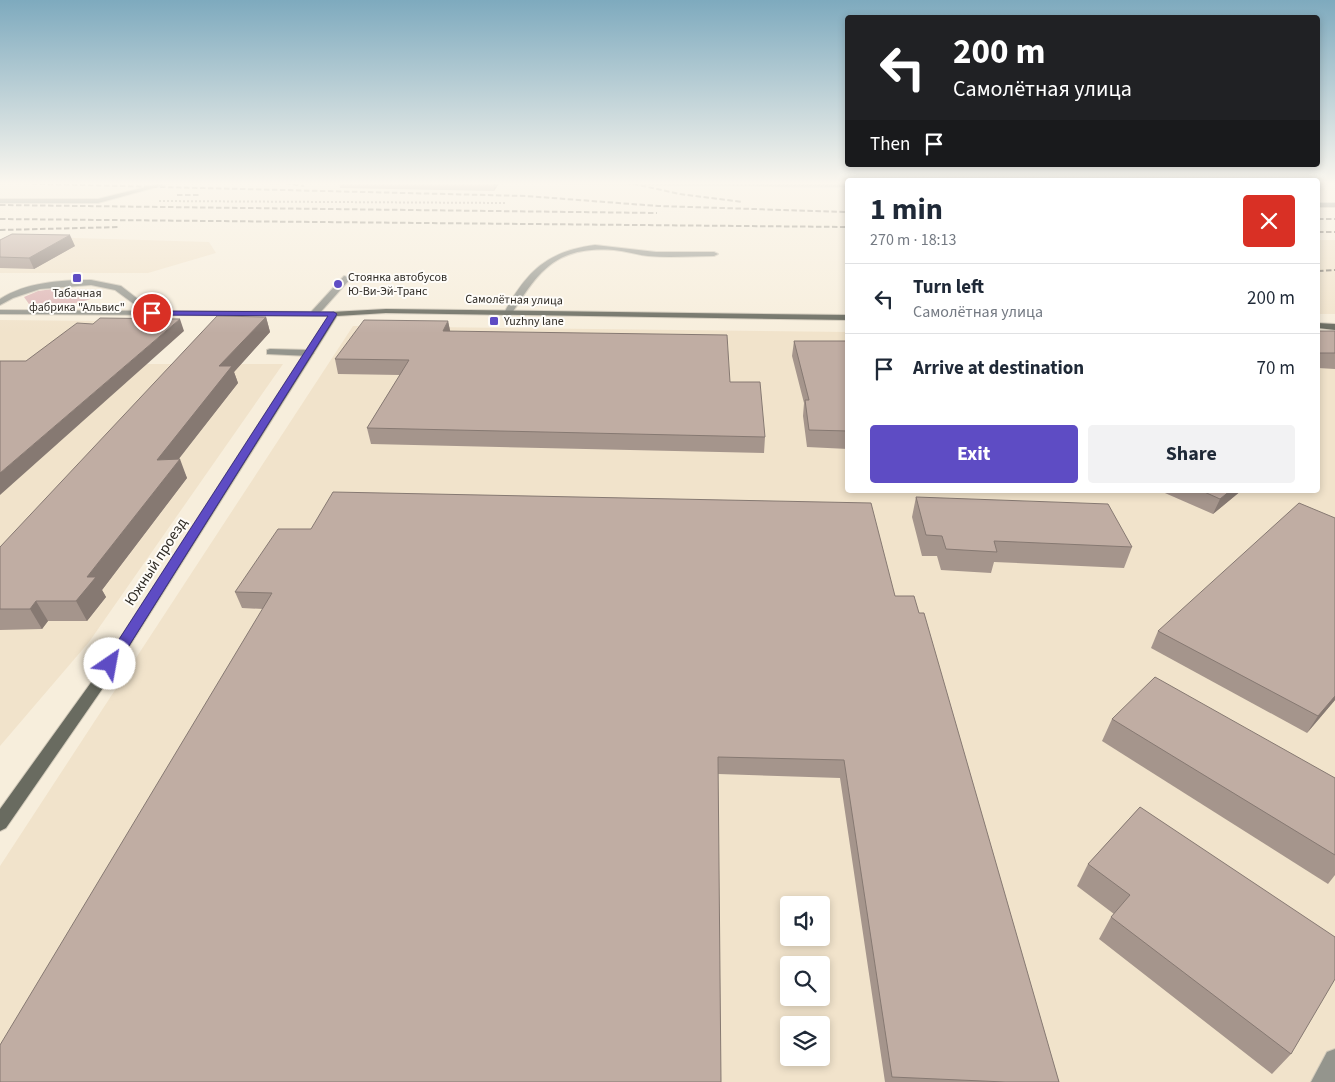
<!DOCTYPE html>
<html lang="en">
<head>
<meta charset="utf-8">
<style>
	:root { --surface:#fff; --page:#f2f2f3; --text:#1f2937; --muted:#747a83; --line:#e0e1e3; --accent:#5e4cc4 }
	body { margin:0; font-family:"Source Sans 3",sans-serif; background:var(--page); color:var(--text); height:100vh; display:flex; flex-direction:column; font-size:19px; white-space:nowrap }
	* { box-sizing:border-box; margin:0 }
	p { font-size:16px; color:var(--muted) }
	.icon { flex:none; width:28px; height:28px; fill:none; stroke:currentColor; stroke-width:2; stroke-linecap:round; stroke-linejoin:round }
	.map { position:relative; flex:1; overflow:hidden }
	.drawer { position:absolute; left:845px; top:178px; width:475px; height:315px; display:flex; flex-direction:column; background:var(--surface); border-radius:5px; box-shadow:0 2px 8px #0003 }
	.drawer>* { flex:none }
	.top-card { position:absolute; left:845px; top:15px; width:475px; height:152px; border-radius:5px; box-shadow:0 2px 8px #0003; background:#202124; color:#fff; overflow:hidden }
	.tools { position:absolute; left:780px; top:896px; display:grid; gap:10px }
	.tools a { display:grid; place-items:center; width:50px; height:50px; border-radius:5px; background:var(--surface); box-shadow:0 2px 8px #0003; font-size:25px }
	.pin { position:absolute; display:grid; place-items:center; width:42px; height:42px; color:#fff; margin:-21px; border:2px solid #fff; border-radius:50%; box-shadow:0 1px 5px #0007 }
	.me { position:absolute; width:55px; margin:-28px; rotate:33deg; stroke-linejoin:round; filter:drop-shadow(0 0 4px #0008) }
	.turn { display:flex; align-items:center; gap:18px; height:105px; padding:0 25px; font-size:22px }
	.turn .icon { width:65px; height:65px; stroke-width:2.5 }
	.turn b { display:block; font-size:35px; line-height:42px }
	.then { display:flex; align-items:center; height:48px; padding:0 25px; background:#0003; gap:10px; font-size:19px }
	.round { display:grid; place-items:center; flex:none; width:52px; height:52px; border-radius:5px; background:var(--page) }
	.summary { display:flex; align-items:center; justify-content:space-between; height:85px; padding:0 25px }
	h1 { font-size:30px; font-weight:700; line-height:38px }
	.action { display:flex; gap:10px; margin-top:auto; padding:10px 25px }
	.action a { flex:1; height:58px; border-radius:5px; background:var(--accent); color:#fff; font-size:20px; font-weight:700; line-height:58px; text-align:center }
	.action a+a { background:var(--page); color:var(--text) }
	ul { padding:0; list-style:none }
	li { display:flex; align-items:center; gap:15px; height:70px; padding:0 25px; border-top:1px solid var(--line) }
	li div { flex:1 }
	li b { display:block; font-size:19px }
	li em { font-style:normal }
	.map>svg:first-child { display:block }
	.built { fill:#f1e3cb; fill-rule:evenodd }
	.green { fill:#deb6b6 }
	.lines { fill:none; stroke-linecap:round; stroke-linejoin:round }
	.lane-casing { stroke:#d3cbbb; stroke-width:2 }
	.street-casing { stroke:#d3cbbb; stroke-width:2 }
	.secondary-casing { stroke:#d3cbbb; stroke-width:2 }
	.path { stroke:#989185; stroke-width:2; stroke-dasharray:2 2; stroke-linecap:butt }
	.lane { fill:#94958d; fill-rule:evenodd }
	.street { fill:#94958d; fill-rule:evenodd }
	.secondary { fill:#696b60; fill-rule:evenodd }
	.rail { stroke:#857f74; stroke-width:2; stroke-dasharray:5.5 2.5; stroke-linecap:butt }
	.wall { fill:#a5958c }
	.shaded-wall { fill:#867972 }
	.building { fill:#c0ada3; stroke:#867972 }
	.route { fill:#5e4cc4; stroke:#3d317f }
	.poi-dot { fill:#5e4cc4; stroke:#fefcf8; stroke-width:2 }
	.labels { text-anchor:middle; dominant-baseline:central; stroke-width:4; stroke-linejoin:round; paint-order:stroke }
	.far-poi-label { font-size:12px; fill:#302c26; stroke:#fefcf8; text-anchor:start }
	.far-street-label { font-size:12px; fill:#302c26; stroke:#fefcf8 }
	.street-label { font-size:15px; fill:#302c26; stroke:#fefcf8 }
</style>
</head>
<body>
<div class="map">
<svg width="1335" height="1082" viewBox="0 0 1335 1082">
	<rect width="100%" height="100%" fill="#f7eedc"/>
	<g class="built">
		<path d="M8 236 209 242 216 253 148 273H0V241Z"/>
		<rect x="1318" y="240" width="17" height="74"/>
		<path d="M0 320 98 321 43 364H283L89 642 0 746Z"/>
		<path d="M353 326 847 332 848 490H1318V337L1335 338V1082H0V866ZM789 905H821V938H789ZM789 965H821V998H789ZM789 1025H821V1058H789Z"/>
	</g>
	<path class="green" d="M53 289H87L100 295C76 307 55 304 29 304L24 297 38 291Z"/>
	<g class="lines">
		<g class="lane-casing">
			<g id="lane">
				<path d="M166 182H175L98 203H0V199H98Z"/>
				<rect x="1318" y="203" width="17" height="4"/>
				<path d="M595 245 656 252H714L718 254 714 256C692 256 670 258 648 256 637 255 626 251 614 250 556 246 539 270 511 315H505L504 313C526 272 547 251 595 245Z"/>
				<path d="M344 276 351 278 317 316H311V312Z"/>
				<path d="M91 280 121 286 156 313 149 315 115 290 91 285 40 289 13 298 0 305V299C26 282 61 280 91 280Z"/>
				<path d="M270 349 309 350 314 353 309 356 267 354V350Z"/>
				<path d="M1335 1049V1082H1311L1327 1052Z"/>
			</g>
		</g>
		<g class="street-casing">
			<g id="street">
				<path d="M560 182 848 183V187L563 184Z"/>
				<path d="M0 310 334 312 338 314 334 316 0 314Z"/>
			</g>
		</g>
		<g class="secondary-casing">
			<g id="secondary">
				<path d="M386 309 848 315V320L386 313 337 316 105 685 6 828 0 831V809L95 677 331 312Z"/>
				<path d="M1318 323 1335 324V330L1318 328Z"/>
			</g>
		</g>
		<path class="path" d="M159 201 505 203"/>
		<use href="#lane" class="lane"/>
		<use href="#street" class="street"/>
		<use href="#secondary" class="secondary"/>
		<g class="rail">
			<path d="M260 182 278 184"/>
			<path d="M277 182 304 186"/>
			<path d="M625 182 680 194 743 202"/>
			<path d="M0 183 526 196 658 206 848 212"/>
			<path d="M177 195H199"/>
			<path d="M0 205 657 213"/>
			<path d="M0 219 848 227"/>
			<path d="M1318 219H1335"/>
			<path d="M0 230 119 227"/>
			<path d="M1318 232H1335"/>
			<path d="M1318 271 1335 270"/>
		</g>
	</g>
	<g class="wall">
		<path d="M339 182H500L494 191 340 188Z"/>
		<path d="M0 240 75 246 34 269 0 268Z"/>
		<path d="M266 317 270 332 234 372 238 383 178 459 187 478 102 590 106 597 87 621H48L42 629 0 630V547Z"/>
		<path d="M448 321 450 331 730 382 765 437 764 453 371 444 367 428 400 375 338 374 335 359Z"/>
		<path d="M1318 331H1335V369L1318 368Z"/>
		<path d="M794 341H848V449L807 447 803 416 804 403 792 356Z"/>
		<path d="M1158 490H1242L1213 514Z"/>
		<path d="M916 497 1132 547 1124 568 994 562 991 573 941 570 937 556H922L912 517Z"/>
		<path d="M1335 518V700L1307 733 1151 648 1158 631Z"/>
		<path d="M235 592 895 596 1059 1082H885L840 778 718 774 263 609 242 608Z"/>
		<path d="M1112 719 1335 778V875L1328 884 1102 741Z"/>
		<path d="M1140 807 1291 1054 1272 1074 1099 939 1111 917 1114 914 1077 886 1088 864Z"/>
	</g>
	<g class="shaded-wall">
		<path d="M493 182H500L494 191Z"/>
		<path d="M70 235 75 246 34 269 29 258Z"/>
		<path d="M266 317 270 332 234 372 238 383 164 478 157 460 219 366Z"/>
		<path d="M180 319 184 331 0 495V473Z"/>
		<path d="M448 321 451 335 443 331Z"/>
		<path d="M180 459 187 478 102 590 106 597 87 621 76 601 87 577Z"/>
		<path d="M1231 490H1242L1213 514 1220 499Z"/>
		<path d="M36 601 48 621 42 629 30 609Z"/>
		<path d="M1335 696V700L1307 733 1318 716Z"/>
	</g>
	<g class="building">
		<path d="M12 234 70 235 29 258 0 257V240Z"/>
		<path d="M217 316 266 317 219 366H232L157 460 180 459 87 577H96L76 601H36L30 609H0V547Z"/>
		<path d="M100 318 180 319 0 473V361H26L77 323 93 324Z"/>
		<path d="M364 320 448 321 443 331 727 335 730 382H760L765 437 367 428 409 360 335 359Z"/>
		<rect x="1318" y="331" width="17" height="22"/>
		<path d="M794 341H848V431L809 430 805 400H809Z"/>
		<path d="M1200 490H1231L1220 499Z"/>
		<path d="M333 492 871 503 895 596H914L919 613H924L1059 1082H1005L892 1077 844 760 718 757 721 1082H0V1045L272 593 235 592 278 529H311Z"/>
		<path d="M916 497 1108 504 1132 547 994 541 997 552 946 549 942 536 926 535Z"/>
		<path d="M1299 503 1335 518V696L1318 716 1158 631Z"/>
		<path d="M1155 677 1335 778V855L1112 719Z"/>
		<path d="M1140 807 1335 937V979L1291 1054 1111 917 1130 895 1088 864Z"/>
	</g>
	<linearGradient id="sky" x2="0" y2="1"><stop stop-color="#7eaabe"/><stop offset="0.55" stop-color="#fbf7ef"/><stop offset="1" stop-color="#fbf7ef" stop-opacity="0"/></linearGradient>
	<rect width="1335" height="333" fill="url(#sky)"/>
	<path class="route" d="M150 311 334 312 337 314 115 668 110 669 103 664 105 661 328 316 152 315 150 314Z"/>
	<g class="poi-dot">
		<rect x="72" y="273" width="10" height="10" rx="2.5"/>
		<circle cx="338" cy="284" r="5"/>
		<rect x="489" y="316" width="10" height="10" rx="2.5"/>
	</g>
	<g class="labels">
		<g class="far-poi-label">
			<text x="348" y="277">Стоянка автобусов<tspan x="348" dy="14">Ю-Ви-Эй-Транс</tspan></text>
			<text x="77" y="293" text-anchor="middle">Табачная<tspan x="77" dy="14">фабрика "Альвис"</tspan></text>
			<text x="504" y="321">Yuzhny lane</text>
		</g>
		<g class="far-street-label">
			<text transform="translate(514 300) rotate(1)">Самолётная улица</text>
		</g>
		<g class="street-label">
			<text transform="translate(156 562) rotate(-57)">Южный проезд</text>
		</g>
	</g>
</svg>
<div class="tools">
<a><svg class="icon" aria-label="sound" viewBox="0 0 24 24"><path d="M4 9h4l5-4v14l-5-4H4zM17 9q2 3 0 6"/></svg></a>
<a><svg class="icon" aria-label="search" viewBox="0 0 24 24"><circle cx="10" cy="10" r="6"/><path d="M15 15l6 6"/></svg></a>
<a><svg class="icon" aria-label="layers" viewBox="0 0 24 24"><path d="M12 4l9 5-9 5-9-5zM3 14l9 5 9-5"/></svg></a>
</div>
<div class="pin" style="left:152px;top:313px;background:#d93025"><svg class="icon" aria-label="arrive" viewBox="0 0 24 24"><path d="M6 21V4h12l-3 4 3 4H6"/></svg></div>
<svg class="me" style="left:110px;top:664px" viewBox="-20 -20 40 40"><circle r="19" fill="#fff"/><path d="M0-13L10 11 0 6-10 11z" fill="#5e4cc4"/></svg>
<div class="top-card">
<div class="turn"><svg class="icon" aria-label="left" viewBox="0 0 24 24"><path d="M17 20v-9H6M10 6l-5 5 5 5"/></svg><div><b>200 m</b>Самолётная улица</div></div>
<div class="then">Then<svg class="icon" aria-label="arrive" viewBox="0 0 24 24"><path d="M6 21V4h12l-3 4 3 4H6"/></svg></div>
</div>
<section class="drawer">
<div class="summary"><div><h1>1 min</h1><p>270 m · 18:13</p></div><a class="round" style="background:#d93025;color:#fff"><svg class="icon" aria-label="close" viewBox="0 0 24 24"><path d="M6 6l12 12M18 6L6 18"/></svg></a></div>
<ul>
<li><svg class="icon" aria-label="left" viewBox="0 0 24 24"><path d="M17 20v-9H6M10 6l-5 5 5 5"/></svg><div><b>Turn left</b><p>Самолётная улица</p></div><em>200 m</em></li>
<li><svg class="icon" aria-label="arrive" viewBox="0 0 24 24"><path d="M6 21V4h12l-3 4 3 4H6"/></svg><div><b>Arrive at destination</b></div><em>70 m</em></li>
</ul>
<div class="action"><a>Exit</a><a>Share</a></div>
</section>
</div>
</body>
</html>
